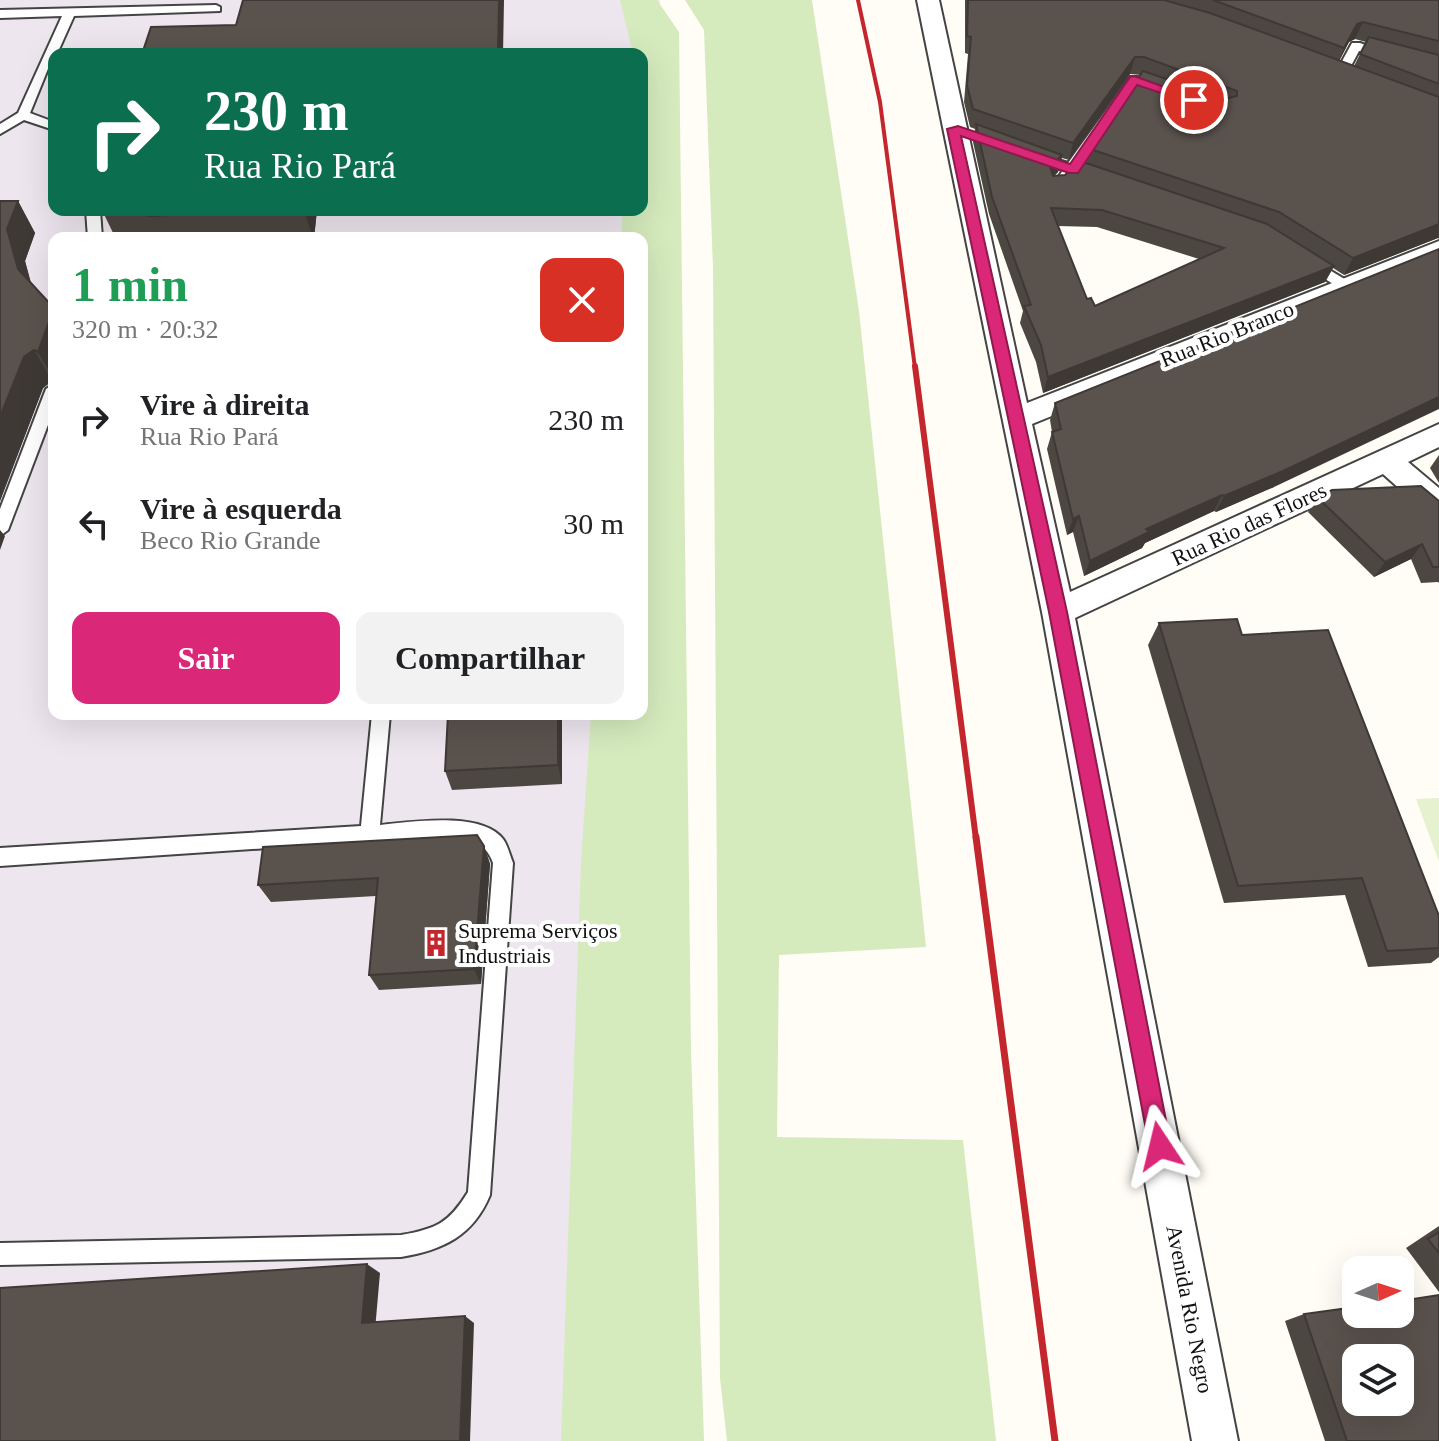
<!DOCTYPE html>
<html lang="pt">
<head>
<meta charset="utf-8">
<style>
	:root { --surface:#fff; --page:#f2f2f2; --text:#202124; --muted:#757577; --accent:#db2777 }
	body { margin:0; font-family:Georgia,serif; background:var(--page); color:var(--text); height:100vh; display:flex; flex-direction:column; font-size:30px; white-space:nowrap }
	* { box-sizing:border-box; margin:0 }
	p { font-size:26px; color:var(--muted) }
	.icon { flex:none; width:44px; height:44px; fill:none; stroke:currentColor; stroke-width:2; stroke-linecap:round; stroke-linejoin:round }
	.map { position:relative; flex:1; overflow:hidden }
	.drawer { position:absolute; left:48px; top:232px; width:600px; height:488px; display:flex; flex-direction:column; background:var(--surface); border-radius:16px; box-shadow:0 8px 32px #0002 }
	.drawer>* { flex:none }
	.guide { position:absolute; left:48px; top:48px; width:600px; height:168px; border-radius:16px; box-shadow:0 8px 32px #0002; background:#0b6e4f; color:#fff; overflow:hidden }
	.needle { width:52px; rotate:87deg }
	.controls { position:absolute; left:1342px; top:1256px; display:grid; gap:16px }
	.controls a { display:grid; place-items:center; width:72px; height:72px; border-radius:16px; background:var(--surface); box-shadow:0 8px 32px #0002; font-size:40px }
	.pin { position:absolute; display:grid; place-items:center; width:68px; height:68px; color:#fff; margin:-34px; border:4px solid #fff; border-radius:50%; box-shadow:0 2px 8px #0007 }
	.me { position:absolute; width:88px; margin:-44px; rotate:350deg; stroke-linejoin:round; filter:drop-shadow(0 0 6px #0008) }
	.turn { display:flex; align-items:center; gap:28px; height:168px; padding:0 24px; font-size:36px }
	.turn .icon { width:104px; height:104px; stroke-width:2.5 }
	.turn b { display:block; font-size:56px; line-height:68px }
	.round { display:grid; place-items:center; flex:none; width:84px; height:84px; border-radius:16px; background:var(--page) }
	.summary { display:flex; align-items:center; justify-content:space-between; height:136px; padding:0 24px }
	h1 { font-size:48px; font-weight:800; line-height:60px; color:#1e9e55 }
	.cta { display:flex; gap:16px; margin-top:auto; padding:16px 24px }
	.cta a { flex:1; height:92px; border-radius:16px; background:var(--accent); color:#fff; font-size:32px; font-weight:800; line-height:92px; text-align:center }
	.cta a+a { background:var(--page); color:var(--text) }
	ul { padding:0; list-style:none }
	li { display:flex; align-items:center; gap:24px; height:104px; padding:0 24px }
	li div { flex:1 }
	li b { display:block; font-size:30px }
	li em { font-style:normal }
	.map>svg:first-child { display:block }
	.industrial { fill:#eee6ef; fill-rule:evenodd }
	.green { fill:#d5ebbd }
	.pitch { fill:#e6f2cf }
	.lines { fill:none; stroke-linecap:round; stroke-linejoin:round }
	.lane-casing { stroke:#444; stroke-width:4 }
	.street-casing { stroke:#444; stroke-width:4 }
	.lane { fill:#fff; fill-rule:evenodd }
	.street { fill:#fff; fill-rule:evenodd }
	.rail-far2 { stroke:#c4262e; stroke-width:4 }
	.rail-far1 { stroke:#c4262e; stroke-width:6 }
	.rail { stroke:#c4262e; stroke-width:7 }
	.wall { fill:#4d4742; fill-rule:evenodd }
	.shaded-wall { fill:#3f3936 }
	.building { fill:#5a524d; stroke:#3f3936; stroke-width:2; fill-rule:evenodd }
	.route { fill:#db2777; stroke:#8e194d; stroke-width:2 }
	.labels { text-anchor:middle; dominant-baseline:central; stroke-width:8; stroke-linejoin:round; paint-order:stroke }
	.street-label { font-size:22px; fill:#111; stroke:#fff }
	.poi-label { font-size:22px; fill:#111; stroke:#fff; text-anchor:start }
</style>
</head>
<body>
<div class="map">
<svg width="1439" height="1441" viewBox="0 0 1439 1441">
	<rect width="100%" height="100%" fill="#fffdf5"/>
	<path class="industrial" d="M0 0H660L642 268V238H54V714H612L564 1441H0ZM54 54H642V210H54Z"/>
	<g class="green">
		<path d="M620 0H657L679 32 691 1051 704 1441H561L581 861 591 714H642V238H621L623 210H642V54H633Z"/>
		<path d="M685 0H812L859 311 926 947 779 955 777 1137 963 1140 996 1441H727L720 1378 713 268 704 30Z"/>
	</g>
	<path class="pitch" d="M1439 798V862L1416 799Z"/>
	<g class="lines">
		<g class="lane-casing">
			<g id="lane">
				<path d="M216 5 220 7V11L74 16 57 54H54L30 113 54 122V130L24 120 0 134V124L18 113 62 16 0 18V10Z"/>
				<path d="M1352 43H1360L1390 54 1384 58 1359 51 1345 77H1337L1335 74Z"/>
				<path d="M1130 77H1138L1167 89 1161 93 1137 85 1079 167 1101 174V180L1074 174 1071 179H1061L1059 176 1063 170 1031 160V154L1036 153 1068 163Z"/>
				<path d="M86 210H100L102 238H88Z"/>
				<path d="M1308 257 1351 283V289H1341L1303 265V259Z"/>
				<path d="M54 384V409L8 530 0 536V509L46 389Z"/>
				<path d="M372 714H390L380 825C411 822 481 811 503 839 508 846 510 856 513 863L490 1195C473 1236 443 1250 401 1257L0 1265V1243L401 1235C436 1229 449 1223 468 1192L493 863C483 832 445 837 418 838L0 866V848L361 826Z"/>
			</g>
		</g>
		<g class="street-casing">
			<path id="street" d="M917 0H939L1027 403 1439 241V259L1032 424 1070 592 1439 424V447L1408 462 1439 488V518L1428 514 1383 474 1075 618 1238 1441H1192L1042 612Z"/>
		</g>
		<use href="#lane" class="lane"/>
		<use href="#street" class="street"/>
		<path class="rail-far2" d="M858 0 880 102 915 368"/>
		<path class="rail-far1" d="M915 366 976 839"/>
		<path class="rail" d="M976 837 1055 1441"/>
	</g>
	<g class="wall">
		<path d="M965 0H1439V239L1438 238 1344 275 1333 268 1325 282 1043 393 1036 362 1020 323 1023 311 989 214 973 142 975 129 970 127 964 102 968 54 965 53ZM1355 39 1366 42 1354 66 1339 61 1349 42ZM1130 74 1141 75 1090 149 1086 163 1065 175 1054 176 1058 172 1062 158 1069 160ZM1058 226 1097 227 1199 259 1095 306 1087 299Z"/>
		<path d="M0 201H18L35 233 25 261 31 284 54 308V382L52 381 43 388 0 501Z"/>
		<path d="M102 210H317L314 238H125L114 235Z"/>
		<path d="M1055 403 1274 487 1216 512 1214 511 1145 543 1142 548 1084 576 1073 532 1067 535 1047 449 1052 432 1050 420Z"/>
		<path d="M1439 455V483L1430 468Z"/>
		<path d="M1317 497 1439 501V583L1438 582 1421 583 1411 559 1374 577 1308 512Z"/>
		<path d="M1159 623 1242 635 1439 916V957L1431 963 1368 967 1345 895 1224 903 1148 645Z"/>
		<path d="M448 714H562V784L452 790 445 771Z"/>
		<path d="M484 846 490 864 481 984 379 990 369 975 376 896 271 902 258 885Z"/>
		<path d="M1439 1226V1292L1406 1248Z"/>
		<path d="M1304 1314 1439 1441H1325L1285 1321Z"/>
	</g>
	<g class="shaded-wall">
		<path d="M499 0H504L503 54H498Z"/>
		<path d="M1363 22 1355 39 1349 42 1337 65 1344 48 1357 24Z"/>
		<path d="M1135 57 1130 74 1069 160 1073 143Z"/>
		<path d="M1062 155 1058 172 1046 184 1050 167Z"/>
		<path d="M18 201 35 233 25 261 36 301 18 269 7 229Z"/>
		<path d="M304 210H317L314 238H313Z"/>
		<path d="M1439 224 1438 238 1344 275 1353 258Z"/>
		<path d="M1334 266 1325 282 1043 393 1048 377Z"/>
		<path d="M54 309V379L38 352Z"/>
		<path d="M34 350 52 381 43 388 0 501V417L24 357Z"/>
		<path d="M1439 397V409L1274 487 1216 512 1224 496Z"/>
		<path d="M1222 495 1214 511 1145 543 1142 548 1084 576 1090 561 1146 529Z"/>
		<path d="M1079 516 1073 532 1067 535 1073 519Z"/>
		<path d="M0 530 5 536 0 550Z"/>
		<path d="M1422 544 1411 559 1374 577 1385 562Z"/>
		<path d="M558 714H562V784L558 765Z"/>
		<path d="M484 846 490 864 481 984 474 969Z"/>
		<path d="M367 1264 380 1273 375 1330 362 1323Z"/>
		<path d="M465 1316 474 1323 470 1441H460Z"/>
	</g>
	<g class="building">
		<path d="M243 0H499L498 54H142L151 27 236 25Z"/>
		<path d="M968 0H1164L1210 13 1439 97V224L1353 258 1279 212 1090 149 1143 71 1225 99 1237 96V91L1144 57H1135L1073 143 973 109 967 85 971 37 967 36Z"/>
		<path d="M1213 0H1439V41L1363 22 1357 24 1344 48Z"/>
		<path d="M1369 37 1439 55V84L1360 54Z"/>
		<path d="M976 124 1062 155 1050 167 1053 176 1065 175 1080 161 1267 224 1334 266 1048 377 1041 345 1024 306 1031 305 992 197ZM1051 208 1102 210 1224 248 1095 306 1091 298 1087 299Z"/>
		<path d="M0 201H18L7 229 18 269 54 308 38 352 34 350 24 357 0 417Z"/>
		<path d="M126 210H265L150 216Z"/>
		<path d="M1439 249V397L1283 471 1224 496 1222 495 1146 529 1149 532 1090 561 1079 516 1073 519 1052 432 1061 429 1055 403Z"/>
		<path d="M1421 486 1439 501V567H1433L1422 544 1385 562 1317 497 1332 490Z"/>
		<path d="M1237 619 1242 635 1328 630 1439 916V948L1387 951 1362 878 1238 886 1159 623Z"/>
		<path d="M448 714H558V765L445 771Z"/>
		<path d="M477 835 484 846 474 969 369 975 378 878 258 885 263 847Z"/>
		<path d="M1439 1232V1253L1428 1239Z"/>
		<path d="M367 1264 362 1323 465 1316 460 1441H0V1288Z"/>
		<path d="M1439 1295V1441H1347L1304 1314 1356 1307V1314H1400V1301ZM1356 1358H1400V1402H1356Z"/>
	</g>
	<path class="route" d="M1134 76 1200 100 1194 104 1137 85 1078 173H1069L961 136 1067 612 1171 1146 1167 1154 1160 1157 1152 1154 1149 1146 1049 612 947 129 958 126 1070 164 1130 77Z"/>
	<defs>
		<g id="building-bare" transform="scale(2.16)"><path d="M-4-6H4V6H1V3H-1V6H-4ZM-2.5-4.3h1.7v1.8h-1.7ZM.8-4.3h1.7v1.8H.8ZM-2.5-1h1.7V.8h-1.7ZM.8-1h1.7V.8H.8Z" fill="#c4262e" stroke="#fff" stroke-width="2.5" paint-order="stroke"/></g>
	</defs>
	<g fill-rule="evenodd">
		<use href="#building-bare" x="436" y="943"/>
	</g>
	<g class="labels">
		<g class="street-label">
			<text transform="translate(1227 334) rotate(-22)">Rua Rio Branco</text>
			<text transform="translate(1249 524) rotate(-25)">Rua Rio das Flores</text>
			<text transform="translate(1190 1309) rotate(79)">Avenida Rio Negro</text>
		</g>
		<g class="poi-label">
			<text x="458" y="930">Suprema Serviços<tspan x="458" dy="25">Industriais</tspan></text>
		</g>
	</g>
</svg>
<div class="controls">
<a><svg class="needle" viewBox="-14 -14 28 28"><path d="M0-13l5 13h-10z" fill="#e53935"/><path d="M0 13l5-13h-10z" fill="#757577"/></svg></a>
<a><svg class="icon" aria-label="layers" viewBox="0 0 24 24"><path d="M12 4l9 5-9 5-9-5zM3 14l9 5 9-5"/></svg></a>
</div>
<div class="pin" style="left:1194px;top:100px;background:#d93025"><svg class="icon" aria-label="arrive" viewBox="0 0 24 24"><path d="M6 21V4h12l-3 4 3 4H6"/></svg></div>
<svg class="me" style="left:1160px;top:1146px" viewBox="-20 -20 40 40"><path d="M0-17L14 15 0 8-14 15z" fill="#db2777" stroke="#fff" stroke-width="4"/></svg>
<div class="guide">
<div class="turn"><svg class="icon" aria-label="right" viewBox="0 0 24 24"><path d="M7 20v-9h11M14 6l5 5-5 5"/></svg><div><b>230 m</b>Rua Rio Pará</div></div>
</div>
<section class="drawer">
<div class="summary"><div><h1>1 min</h1><p>320 m · 20:32</p></div><a class="round" style="background:#d93025;color:#fff"><svg class="icon" aria-label="close" viewBox="0 0 24 24"><path d="M6 6l12 12M18 6L6 18"/></svg></a></div>
<ul>
<li><svg class="icon" aria-label="right" viewBox="0 0 24 24"><path d="M7 20v-9h11M14 6l5 5-5 5"/></svg><div><b>Vire à direita</b><p>Rua Rio Pará</p></div><em>230 m</em></li>
<li><svg class="icon" aria-label="left" viewBox="0 0 24 24"><path d="M17 20v-9H6M10 6l-5 5 5 5"/></svg><div><b>Vire à esquerda</b><p>Beco Rio Grande</p></div><em>30 m</em></li>
</ul>
<div class="cta"><a>Sair</a><a>Compartilhar</a></div>
</section>
</div>
</body>
</html>
